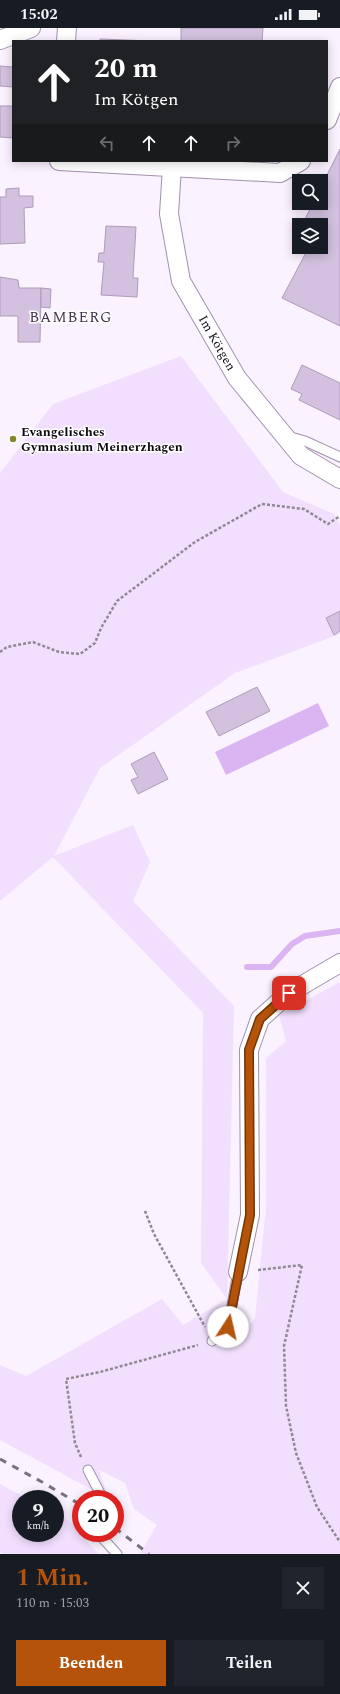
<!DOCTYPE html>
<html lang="de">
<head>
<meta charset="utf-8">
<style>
	:root { --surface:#171b24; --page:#20242c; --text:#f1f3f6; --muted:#9ea1a6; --accent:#b45309 }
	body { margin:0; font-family:Spectral,serif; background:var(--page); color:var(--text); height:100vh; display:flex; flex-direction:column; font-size:15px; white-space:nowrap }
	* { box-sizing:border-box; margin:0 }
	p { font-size:13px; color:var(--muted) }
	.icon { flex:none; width:22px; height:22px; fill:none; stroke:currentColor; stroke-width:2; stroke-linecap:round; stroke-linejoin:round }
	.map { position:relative; height:1526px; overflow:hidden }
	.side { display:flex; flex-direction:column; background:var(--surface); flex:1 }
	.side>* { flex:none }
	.top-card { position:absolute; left:12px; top:12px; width:316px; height:122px; border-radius:0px; box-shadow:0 2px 10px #0003; background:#202124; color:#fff; overflow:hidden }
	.buttons { position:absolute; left:292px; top:146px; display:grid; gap:8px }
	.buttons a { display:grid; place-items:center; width:36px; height:36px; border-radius:0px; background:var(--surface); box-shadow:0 2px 10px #0003; font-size:20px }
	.speed { position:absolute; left:12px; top:1462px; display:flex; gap:8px; font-size:20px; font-weight:700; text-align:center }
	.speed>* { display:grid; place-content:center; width:52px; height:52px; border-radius:50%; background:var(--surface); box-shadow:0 2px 10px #0003; line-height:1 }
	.speed small { font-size:10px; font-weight:400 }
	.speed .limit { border:6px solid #d22; background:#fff; color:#111 }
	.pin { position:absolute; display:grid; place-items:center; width:34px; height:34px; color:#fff; margin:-17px; border-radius:8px; box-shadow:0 2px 6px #0006 }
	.me { position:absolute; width:44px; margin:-22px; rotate:10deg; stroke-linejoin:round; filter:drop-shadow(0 0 3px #0008) }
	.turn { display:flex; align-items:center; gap:14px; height:84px; padding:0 16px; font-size:18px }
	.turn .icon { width:52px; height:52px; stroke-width:2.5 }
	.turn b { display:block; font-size:28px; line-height:34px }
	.lanes { display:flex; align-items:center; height:38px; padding:0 16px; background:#0003; justify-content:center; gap:20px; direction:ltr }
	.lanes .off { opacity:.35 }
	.round { display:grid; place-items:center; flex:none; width:42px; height:42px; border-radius:0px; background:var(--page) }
	.summary { display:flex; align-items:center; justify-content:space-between; height:68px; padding:0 16px }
	h1 { font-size:24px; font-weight:700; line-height:30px; color:var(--accent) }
	.cta { display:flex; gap:8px; margin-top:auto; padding:8px 16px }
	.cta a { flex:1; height:46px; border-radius:0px; background:var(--accent); color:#fff; font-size:16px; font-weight:700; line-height:46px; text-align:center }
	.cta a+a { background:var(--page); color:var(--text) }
	.status { display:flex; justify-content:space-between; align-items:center; height:28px; padding:0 20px; background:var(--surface); direction:ltr }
	.status svg { height:11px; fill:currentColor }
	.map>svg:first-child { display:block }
	.green { fill:#f2dffe }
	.water { fill:#dbb5f2 }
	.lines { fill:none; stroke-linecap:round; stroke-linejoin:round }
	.stream { stroke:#dbb5f2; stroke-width:6 }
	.building { fill:#d3c1df; stroke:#ae9cb9 }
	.lane-casing { stroke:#a291ad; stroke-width:11 }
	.street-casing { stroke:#a291ad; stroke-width:20 }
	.path { stroke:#908994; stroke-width:2.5; stroke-dasharray:3 2; stroke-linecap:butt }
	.lane { stroke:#fff; stroke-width:9 }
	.street { stroke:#fff; stroke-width:18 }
	.rail { stroke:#79727d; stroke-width:3; stroke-dasharray:7 7; stroke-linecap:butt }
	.route-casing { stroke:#753606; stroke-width:10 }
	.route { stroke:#b45309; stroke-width:7 }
	.poi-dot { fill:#85852e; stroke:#fff; stroke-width:1.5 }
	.labels { text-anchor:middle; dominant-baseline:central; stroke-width:3; stroke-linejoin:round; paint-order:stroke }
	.street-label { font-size:13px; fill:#0f0812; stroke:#fff }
	.poi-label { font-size:13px; font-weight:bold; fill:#0f0812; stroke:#fff; text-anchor:start }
	.quarter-label { font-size:15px; letter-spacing:1px; fill:#44344d; stroke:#fff }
</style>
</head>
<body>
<div class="status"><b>15:02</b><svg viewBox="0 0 49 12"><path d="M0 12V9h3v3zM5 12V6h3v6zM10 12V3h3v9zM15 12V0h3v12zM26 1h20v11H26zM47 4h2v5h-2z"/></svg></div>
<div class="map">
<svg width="340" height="1526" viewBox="0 0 340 1526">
	<rect width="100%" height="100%" fill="#faf2ff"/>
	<g class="green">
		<path d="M181 328 283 464 334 486 340 497V606L235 645 100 740 54 828 133 797 150 834 133 873 234 978 227 1271 237 1297 245 1303 255 1290 266 1179V1030L286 1013 279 987 340 954V1526H140L157 1497 134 1481 125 1455 99 1442 109 1471 0 1412V1337L26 1348 162 1271 183 1297 227 1271 201 1235 203 985 53 829 0 873V445L53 376Z"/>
		<path d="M0 1456 28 1471H21V1505H55V1485L69 1493 98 1526H3L0 1524Z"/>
	</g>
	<path class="water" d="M318 675 329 698 226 747 215 724Z"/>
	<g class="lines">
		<path class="stream" d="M247 939H271L292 916 305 908 340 903"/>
	</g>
	<g class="building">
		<path d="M181 0H263L262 13H181Z"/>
		<path d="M100 11 152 13H100Z"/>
		<path d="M0 38 13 39V59L0 58Z"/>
		<path d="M0 78H13V110L0 109Z"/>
		<path d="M340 121V298L282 270 309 219H321V197H302L313 175H321V159Z"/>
		<path d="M19 160V168H33V179L24 180 25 215 0 216V169H6V161Z"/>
		<path d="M106 198 136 199 133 250H138L137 269 101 267 104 234H98L99 225H104Z"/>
		<path d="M0 249 18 252 19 260H41L40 314H18V288H0Z"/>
		<path d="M41 260 51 261 50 280 41 279Z"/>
		<path d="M302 337 340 355V392L299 372 302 366 291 361Z"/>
		<path d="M340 583V603L334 607 326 590Z"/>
		<path d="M257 659 270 683 219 708 206 684Z"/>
		<path d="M154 724 168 751 138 766 131 752 138 749 131 736Z"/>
	</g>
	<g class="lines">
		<g class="lane-casing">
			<g id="lane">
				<path d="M287 408 305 413 340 429"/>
				<path d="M212 1313 228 1299 238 1244"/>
				<path d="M88 1442 103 1471"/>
				<path d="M98 1505 117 1526"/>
			</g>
		</g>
		<g class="street-casing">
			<g id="street">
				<path d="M0 12 31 0"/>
				<path d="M66 13 67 0"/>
				<path d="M327 92 340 59"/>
				<path d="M59 133 280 145 301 133"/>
				<path d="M172 139 169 186 181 253 237 350 301 428 340 451"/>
				<path d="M238 1244 250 1187 249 1022 260 991 289 965 340 935"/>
			</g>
		</g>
		<g class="path">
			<path d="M0 624 7 619 33 614 59 624 80 626 95 615 101 600 117 573 195 514 262 476 304 481 328 496 340 488"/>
			<path d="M145 1183 154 1206 205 1299"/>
			<path d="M258 1242 302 1237 284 1318 286 1378 296 1425 317 1479 340 1514"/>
			<path d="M81 1429 75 1415 66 1351 100 1344 198 1317"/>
		</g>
		<use href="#lane" class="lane"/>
		<use href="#street" class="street"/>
		<g class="rail">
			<path d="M0 1431 42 1454 81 1477"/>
			<path d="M115 1500 149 1526"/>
		</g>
	</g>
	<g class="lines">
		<g class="route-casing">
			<path id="route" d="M228 1299 250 1187 249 1022 260 991 289 965"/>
		</g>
		<use href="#route" class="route"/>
	</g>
	<circle class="poi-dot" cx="13" cy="411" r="4"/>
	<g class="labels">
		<g class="street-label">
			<text transform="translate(217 315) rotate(60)">Im Kötgen</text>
		</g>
		<g class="poi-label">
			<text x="21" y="404">Evangelisches<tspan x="21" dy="15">Gymnasium Meinerzhagen</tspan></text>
		</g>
		<g class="quarter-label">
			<text x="71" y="289">BAMBERG</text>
		</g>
	</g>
</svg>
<div class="buttons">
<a><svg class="icon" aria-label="search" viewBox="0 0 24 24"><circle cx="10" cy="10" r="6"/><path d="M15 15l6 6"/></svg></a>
<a><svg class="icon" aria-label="layers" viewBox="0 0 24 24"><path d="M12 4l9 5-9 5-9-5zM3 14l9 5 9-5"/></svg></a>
</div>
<div class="speed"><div>9<small>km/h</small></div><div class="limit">20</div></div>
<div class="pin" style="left:289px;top:965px;background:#d93025"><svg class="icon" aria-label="arrive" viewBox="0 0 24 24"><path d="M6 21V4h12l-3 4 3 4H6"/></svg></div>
<svg class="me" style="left:228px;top:1299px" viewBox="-20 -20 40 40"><circle r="19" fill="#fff"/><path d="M0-13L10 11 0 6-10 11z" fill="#b45309"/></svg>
<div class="top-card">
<div class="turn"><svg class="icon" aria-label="ahead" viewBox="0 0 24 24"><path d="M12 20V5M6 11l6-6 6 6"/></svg><div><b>20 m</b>Im Kötgen</div></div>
<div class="lanes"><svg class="icon off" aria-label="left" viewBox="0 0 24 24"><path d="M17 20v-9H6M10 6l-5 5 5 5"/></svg><svg class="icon" aria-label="ahead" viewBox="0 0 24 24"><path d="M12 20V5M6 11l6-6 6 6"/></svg><svg class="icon" aria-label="ahead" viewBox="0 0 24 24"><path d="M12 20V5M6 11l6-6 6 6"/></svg><svg class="icon off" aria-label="right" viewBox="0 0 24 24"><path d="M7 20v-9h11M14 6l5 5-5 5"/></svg></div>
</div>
</div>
<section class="side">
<div class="summary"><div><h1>1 Min.</h1><p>110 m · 15:03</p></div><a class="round"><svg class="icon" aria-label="close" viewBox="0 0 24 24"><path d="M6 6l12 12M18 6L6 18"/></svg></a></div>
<div class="cta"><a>Beenden</a><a>Teilen</a></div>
</section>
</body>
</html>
